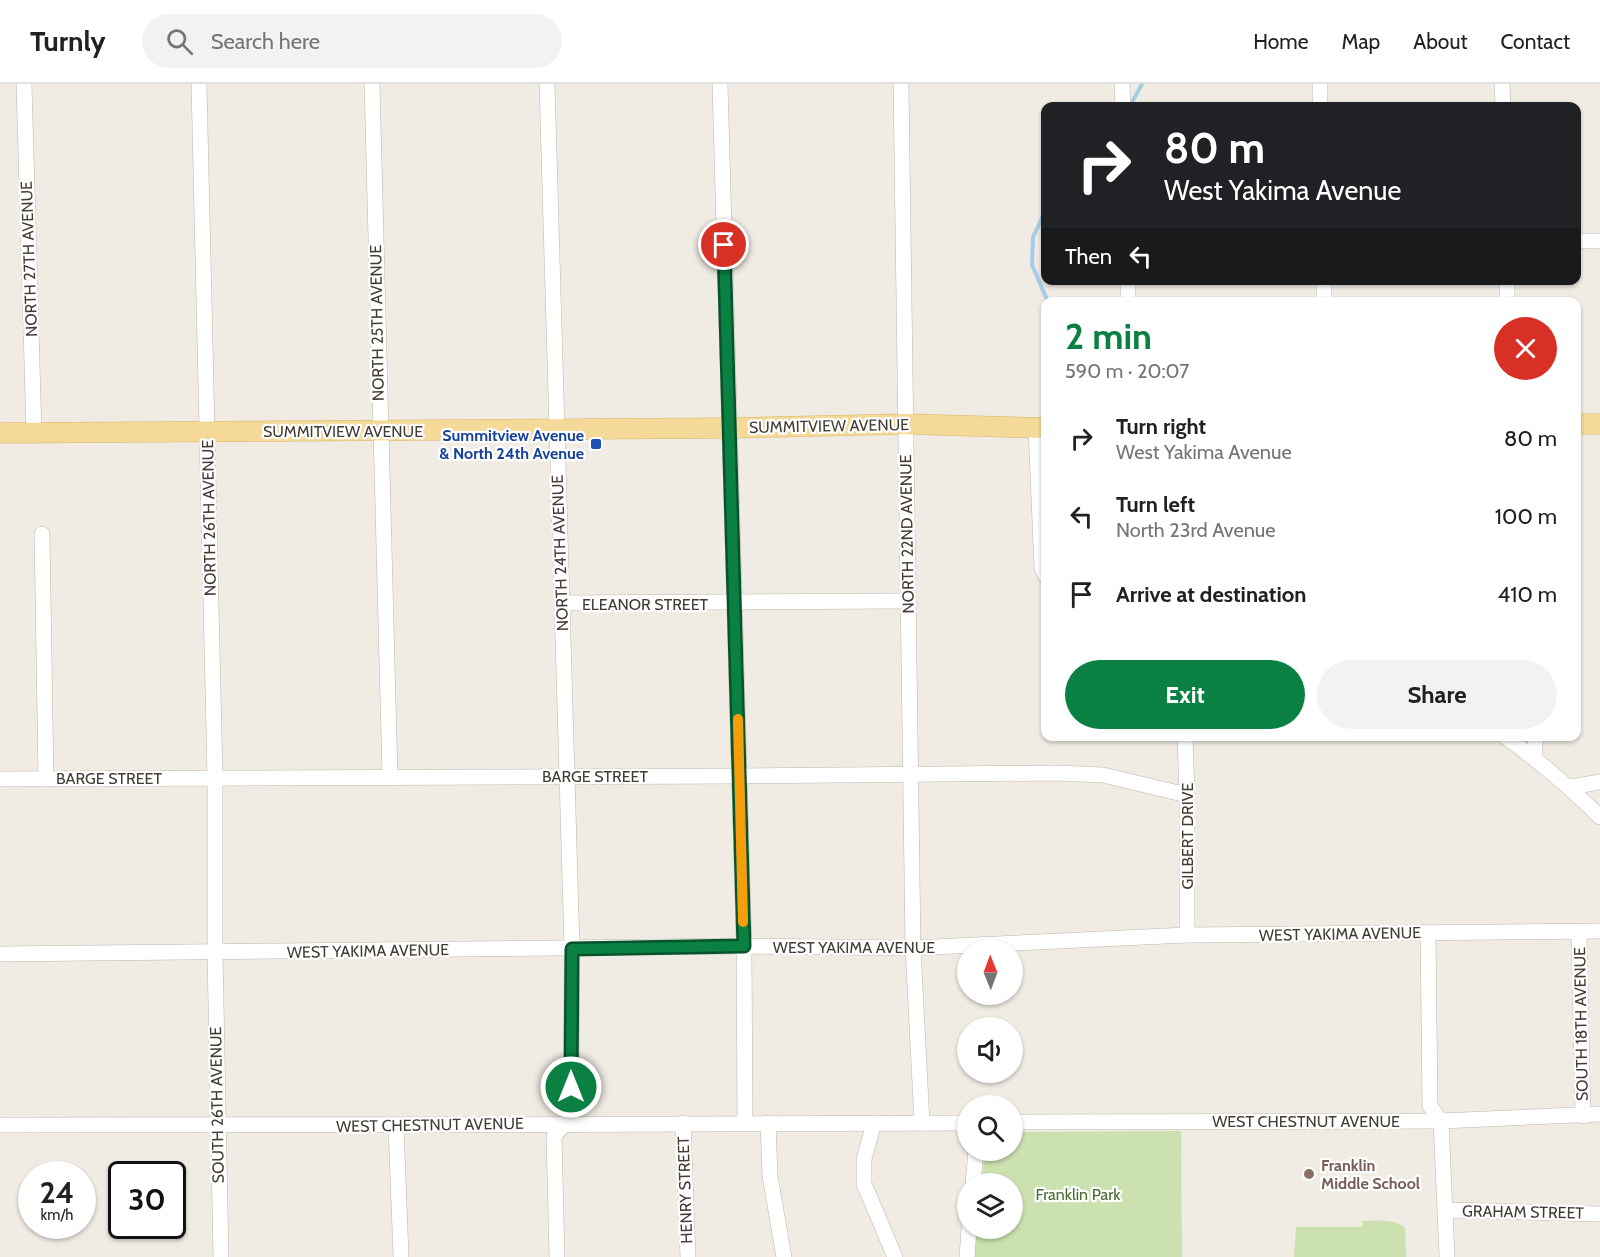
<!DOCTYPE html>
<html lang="en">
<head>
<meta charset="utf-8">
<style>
	:root { --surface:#fff; --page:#f2f2f2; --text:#202124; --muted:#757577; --line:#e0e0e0; --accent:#0b8043 }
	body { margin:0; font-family:Cabin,sans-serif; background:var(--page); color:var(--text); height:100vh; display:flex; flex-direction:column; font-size:22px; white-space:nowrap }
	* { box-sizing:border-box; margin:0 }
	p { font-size:20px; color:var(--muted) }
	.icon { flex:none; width:33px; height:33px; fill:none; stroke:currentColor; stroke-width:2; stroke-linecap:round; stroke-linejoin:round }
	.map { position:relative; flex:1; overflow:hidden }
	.panel { position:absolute; left:1041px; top:213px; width:540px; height:444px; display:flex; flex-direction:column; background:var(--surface); border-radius:12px; box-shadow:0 2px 4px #0004 }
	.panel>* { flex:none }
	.top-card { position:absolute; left:1041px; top:18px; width:540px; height:183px; border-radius:12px; box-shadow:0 2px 4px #0004; background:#202124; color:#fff; overflow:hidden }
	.needle { width:39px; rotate:359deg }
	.fabs { position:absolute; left:957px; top:855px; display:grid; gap:12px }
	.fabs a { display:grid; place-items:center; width:66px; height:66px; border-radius:50%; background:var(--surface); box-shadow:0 2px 4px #0004; font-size:30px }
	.speed { position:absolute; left:18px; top:1077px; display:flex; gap:12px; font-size:30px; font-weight:700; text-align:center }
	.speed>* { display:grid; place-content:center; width:78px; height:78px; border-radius:50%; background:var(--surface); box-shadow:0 2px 4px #0004; line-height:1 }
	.speed small { font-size:15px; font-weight:400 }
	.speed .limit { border:3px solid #111; border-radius:9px; background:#fff; color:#111 }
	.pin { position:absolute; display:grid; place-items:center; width:51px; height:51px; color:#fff; margin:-26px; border:3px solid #fff; border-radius:50%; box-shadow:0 2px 6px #0007 }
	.me { position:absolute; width:66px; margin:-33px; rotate:0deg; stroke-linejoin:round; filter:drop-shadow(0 0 4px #0008) }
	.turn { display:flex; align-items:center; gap:21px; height:126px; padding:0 24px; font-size:27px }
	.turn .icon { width:78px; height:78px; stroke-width:2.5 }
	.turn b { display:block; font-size:42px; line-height:51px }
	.then { display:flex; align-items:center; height:57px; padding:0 24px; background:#0003; gap:12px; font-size:22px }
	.round { display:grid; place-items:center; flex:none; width:63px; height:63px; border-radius:32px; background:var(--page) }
	.overview { display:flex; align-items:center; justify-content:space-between; height:102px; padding:0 24px }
	h1 { font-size:36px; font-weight:700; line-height:45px; color:var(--accent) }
	.cta { display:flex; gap:12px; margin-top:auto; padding:12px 24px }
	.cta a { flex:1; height:69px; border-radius:36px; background:var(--accent); color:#fff; font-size:24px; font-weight:700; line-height:69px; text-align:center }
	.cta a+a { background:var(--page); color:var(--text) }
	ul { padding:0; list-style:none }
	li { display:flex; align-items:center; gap:18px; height:78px; padding:0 24px }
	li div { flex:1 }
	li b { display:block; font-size:22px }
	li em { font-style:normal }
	header { display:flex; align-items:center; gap:36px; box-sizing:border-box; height:84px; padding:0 30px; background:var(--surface); border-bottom:2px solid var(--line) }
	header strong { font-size:28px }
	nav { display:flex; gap:33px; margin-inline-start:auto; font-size:21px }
	.search { width:420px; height:54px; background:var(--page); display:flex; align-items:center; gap:15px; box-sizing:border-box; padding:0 21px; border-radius:33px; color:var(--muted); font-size:22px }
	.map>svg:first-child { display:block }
	.green { fill:#cbe1b0 }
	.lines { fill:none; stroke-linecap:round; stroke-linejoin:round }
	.stream { stroke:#a4cde8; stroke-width:4 }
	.minor-casing { stroke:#bdb6aa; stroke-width:16 }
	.major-casing { stroke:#d7b56a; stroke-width:21 }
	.minor { stroke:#fff; stroke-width:15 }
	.major { stroke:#f4d998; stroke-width:20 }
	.route-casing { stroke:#07532c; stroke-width:15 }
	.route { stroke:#0b8043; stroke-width:10 }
	.slow { stroke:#f59e0b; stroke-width:10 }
	.transit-dot { fill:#1a4fb4; stroke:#fff; stroke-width:2 }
	.education-dot { fill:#8d6e63; stroke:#fff; stroke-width:2 }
	.labels { text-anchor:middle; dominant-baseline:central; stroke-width:4.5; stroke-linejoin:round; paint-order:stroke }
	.street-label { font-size:16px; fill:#413c34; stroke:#fff }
	.transit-label { font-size:16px; font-weight:bold; fill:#164399; stroke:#fff; text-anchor:end }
	.education-label { font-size:16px; font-weight:bold; fill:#785e54; stroke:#fff; text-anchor:start }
	.park-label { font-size:16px; fill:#466d2e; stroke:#fff }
</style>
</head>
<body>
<header>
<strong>Turnly</strong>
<div class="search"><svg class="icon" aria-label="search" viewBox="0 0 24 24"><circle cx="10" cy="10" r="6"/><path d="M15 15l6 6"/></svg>Search here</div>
<nav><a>Home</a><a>Map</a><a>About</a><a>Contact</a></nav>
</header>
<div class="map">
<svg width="1600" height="1173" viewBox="0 0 1600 1173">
	<rect width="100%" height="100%" fill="#f0ece4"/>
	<g class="green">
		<path d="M1181 1047 1182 1173H973L976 1145 1012 1144V1100L981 1099 985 1067 1012 1066 1013 1048Z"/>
		<path d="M1362 1137C1378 1137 1393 1134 1405 1144L1406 1173H1294L1296 1143H1362Z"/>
	</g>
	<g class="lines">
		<g class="stream">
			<path d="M1130 22 1142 0"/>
			<path d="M1046 126 1033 153 1032 181 1048 218"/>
		</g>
		<g class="minor-casing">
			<g id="minor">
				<path d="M24 0 34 349"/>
				<path d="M199 0 215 693V869L221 1173"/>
				<path d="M372 0 390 693"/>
				<path d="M547 0 572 865 571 1026 566 1039 554 1052 557 1173"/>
				<path d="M720 0 744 862 745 1039"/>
				<path d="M901 0 913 864 922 1039"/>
				<path d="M1122 0 1123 22"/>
				<path d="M1320 0V22"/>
				<path d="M1502 0 1503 22"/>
				<path d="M1576 157H1600"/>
				<path d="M1128 196V218"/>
				<path d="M1324 196V218"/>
				<path d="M1507 196V218"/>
				<path d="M1036 345 1042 484 1046 492"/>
				<path d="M42 450 46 695"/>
				<path d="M562 519 908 517"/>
				<path d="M1185 652 1187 711V851"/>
				<path d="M1504 652C1539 677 1570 703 1600 733"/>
				<path d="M1534 673 1536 652"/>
				<path d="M0 695 739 692 1057 689 1103 691 1187 711"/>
				<path d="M1571 703 1600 698"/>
				<path d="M1579 848 1583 1032"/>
				<path d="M1428 849 1430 1022 1441 1037 1447 1173"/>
				<path d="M0 870 744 862 913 864 1187 851 1600 847"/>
				<path d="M1012 1038 1441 1037 1600 1030"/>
				<path d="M683 1039 688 1173"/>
				<path d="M768 1039 770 1092 784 1173"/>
				<path d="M874 1039 864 1075V1100L895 1173"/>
				<path d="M0 1041C323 1043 645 1039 968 1039"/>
				<path d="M396 1042 401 1173"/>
				<path d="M973 1100 976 1066"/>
				<path d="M1446 1126 1600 1130"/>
				<path d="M967 1173 969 1144"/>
			</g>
		</g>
		<g class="major-casing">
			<g id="major">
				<path d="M1576 340H1600"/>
				<path d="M0 349 729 344 906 340 1046 344"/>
			</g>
		</g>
		<use href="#minor" class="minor"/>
		<use href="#major" class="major"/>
	</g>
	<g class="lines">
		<g class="route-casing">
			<path id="route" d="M571 1003 572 865 744 862 724 161"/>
		</g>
		<use href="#route" class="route"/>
		<path class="slow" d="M738 635 743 838"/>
	</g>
	<rect class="transit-dot" x="590" y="354" width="12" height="12" rx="3"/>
	<circle class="education-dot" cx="1309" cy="1090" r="6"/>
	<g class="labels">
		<g class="street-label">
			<text transform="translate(29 175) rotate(-92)">NORTH 27TH AVENUE</text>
			<text transform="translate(377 239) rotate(-91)">NORTH 25TH AVENUE</text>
			<text transform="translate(829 342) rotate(-1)">SUMMITVIEW AVENUE</text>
			<text x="343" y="347">SUMMITVIEW AVENUE</text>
			<text transform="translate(209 434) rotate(-91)">NORTH 26TH AVENUE</text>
			<text transform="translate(907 450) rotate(-91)">NORTH 22ND AVENUE</text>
			<text transform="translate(560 469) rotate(-92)">NORTH 24TH AVENUE</text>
			<text x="645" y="520">ELEANOR STREET</text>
			<text x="595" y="692">BARGE STREET</text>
			<text x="109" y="694">BARGE STREET</text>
			<text transform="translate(1187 752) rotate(-90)">GILBERT DRIVE</text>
			<text transform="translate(1340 850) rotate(-1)">WEST YAKIMA AVENUE</text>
			<text x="854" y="863">WEST YAKIMA AVENUE</text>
			<text transform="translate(368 867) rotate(-1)">WEST YAKIMA AVENUE</text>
			<text transform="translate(1581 940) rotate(-91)">SOUTH 18TH AVENUE</text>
			<text transform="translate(217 1021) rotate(-91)">SOUTH 26TH AVENUE</text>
			<text x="1306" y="1037">WEST CHESTNUT AVENUE</text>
			<text transform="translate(430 1041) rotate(-1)">WEST CHESTNUT AVENUE</text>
			<text transform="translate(685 1106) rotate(-92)">HENRY STREET</text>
			<text transform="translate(1523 1128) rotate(1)">GRAHAM STREET</text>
		</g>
		<g class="transit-label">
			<text x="584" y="351">Summitview Avenue<tspan x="584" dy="18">&amp; North 24th Avenue</tspan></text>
		</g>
		<g class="education-label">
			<text x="1321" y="1081">Franklin<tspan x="1321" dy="18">Middle School</tspan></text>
		</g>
		<g class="park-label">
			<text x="1078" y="1110">Franklin Park</text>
		</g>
	</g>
</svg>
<div class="fabs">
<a><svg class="needle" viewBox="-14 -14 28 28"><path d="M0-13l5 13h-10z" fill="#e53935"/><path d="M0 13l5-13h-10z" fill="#757577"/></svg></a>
<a><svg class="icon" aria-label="sound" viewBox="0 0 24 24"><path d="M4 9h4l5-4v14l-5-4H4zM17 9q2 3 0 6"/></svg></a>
<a><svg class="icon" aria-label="search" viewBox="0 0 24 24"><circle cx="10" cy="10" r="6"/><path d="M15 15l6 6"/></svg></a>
<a><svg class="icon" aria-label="layers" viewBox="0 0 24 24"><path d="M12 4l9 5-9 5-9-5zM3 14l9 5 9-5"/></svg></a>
</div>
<div class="speed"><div>24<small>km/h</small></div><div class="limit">30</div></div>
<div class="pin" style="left:724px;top:161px;background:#d93025"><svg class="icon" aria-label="arrive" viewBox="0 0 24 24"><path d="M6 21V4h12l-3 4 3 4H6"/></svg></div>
<svg class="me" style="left:571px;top:1003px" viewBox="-20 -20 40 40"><circle r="17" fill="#0b8043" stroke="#fff" stroke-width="3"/><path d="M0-11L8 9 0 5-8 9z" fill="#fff"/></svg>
<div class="top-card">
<div class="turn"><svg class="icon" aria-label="right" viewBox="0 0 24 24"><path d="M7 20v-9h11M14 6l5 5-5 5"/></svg><div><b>80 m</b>West Yakima Avenue</div></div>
<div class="then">Then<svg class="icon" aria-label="left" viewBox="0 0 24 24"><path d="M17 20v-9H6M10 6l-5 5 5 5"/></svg></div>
</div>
<section class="panel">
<div class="overview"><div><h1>2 min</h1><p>590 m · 20:07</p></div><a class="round" style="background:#d93025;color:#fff"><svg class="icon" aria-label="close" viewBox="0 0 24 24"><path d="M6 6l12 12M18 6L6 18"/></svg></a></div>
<ul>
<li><svg class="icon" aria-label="right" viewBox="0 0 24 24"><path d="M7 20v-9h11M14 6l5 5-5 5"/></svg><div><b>Turn right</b><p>West Yakima Avenue</p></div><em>80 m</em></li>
<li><svg class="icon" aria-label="left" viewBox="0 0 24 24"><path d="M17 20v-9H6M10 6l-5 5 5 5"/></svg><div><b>Turn left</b><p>North 23rd Avenue</p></div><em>100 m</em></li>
<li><svg class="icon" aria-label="arrive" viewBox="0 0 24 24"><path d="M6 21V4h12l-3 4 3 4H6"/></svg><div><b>Arrive at destination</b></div><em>410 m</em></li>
</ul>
<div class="cta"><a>Exit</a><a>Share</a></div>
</section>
</div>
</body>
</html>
